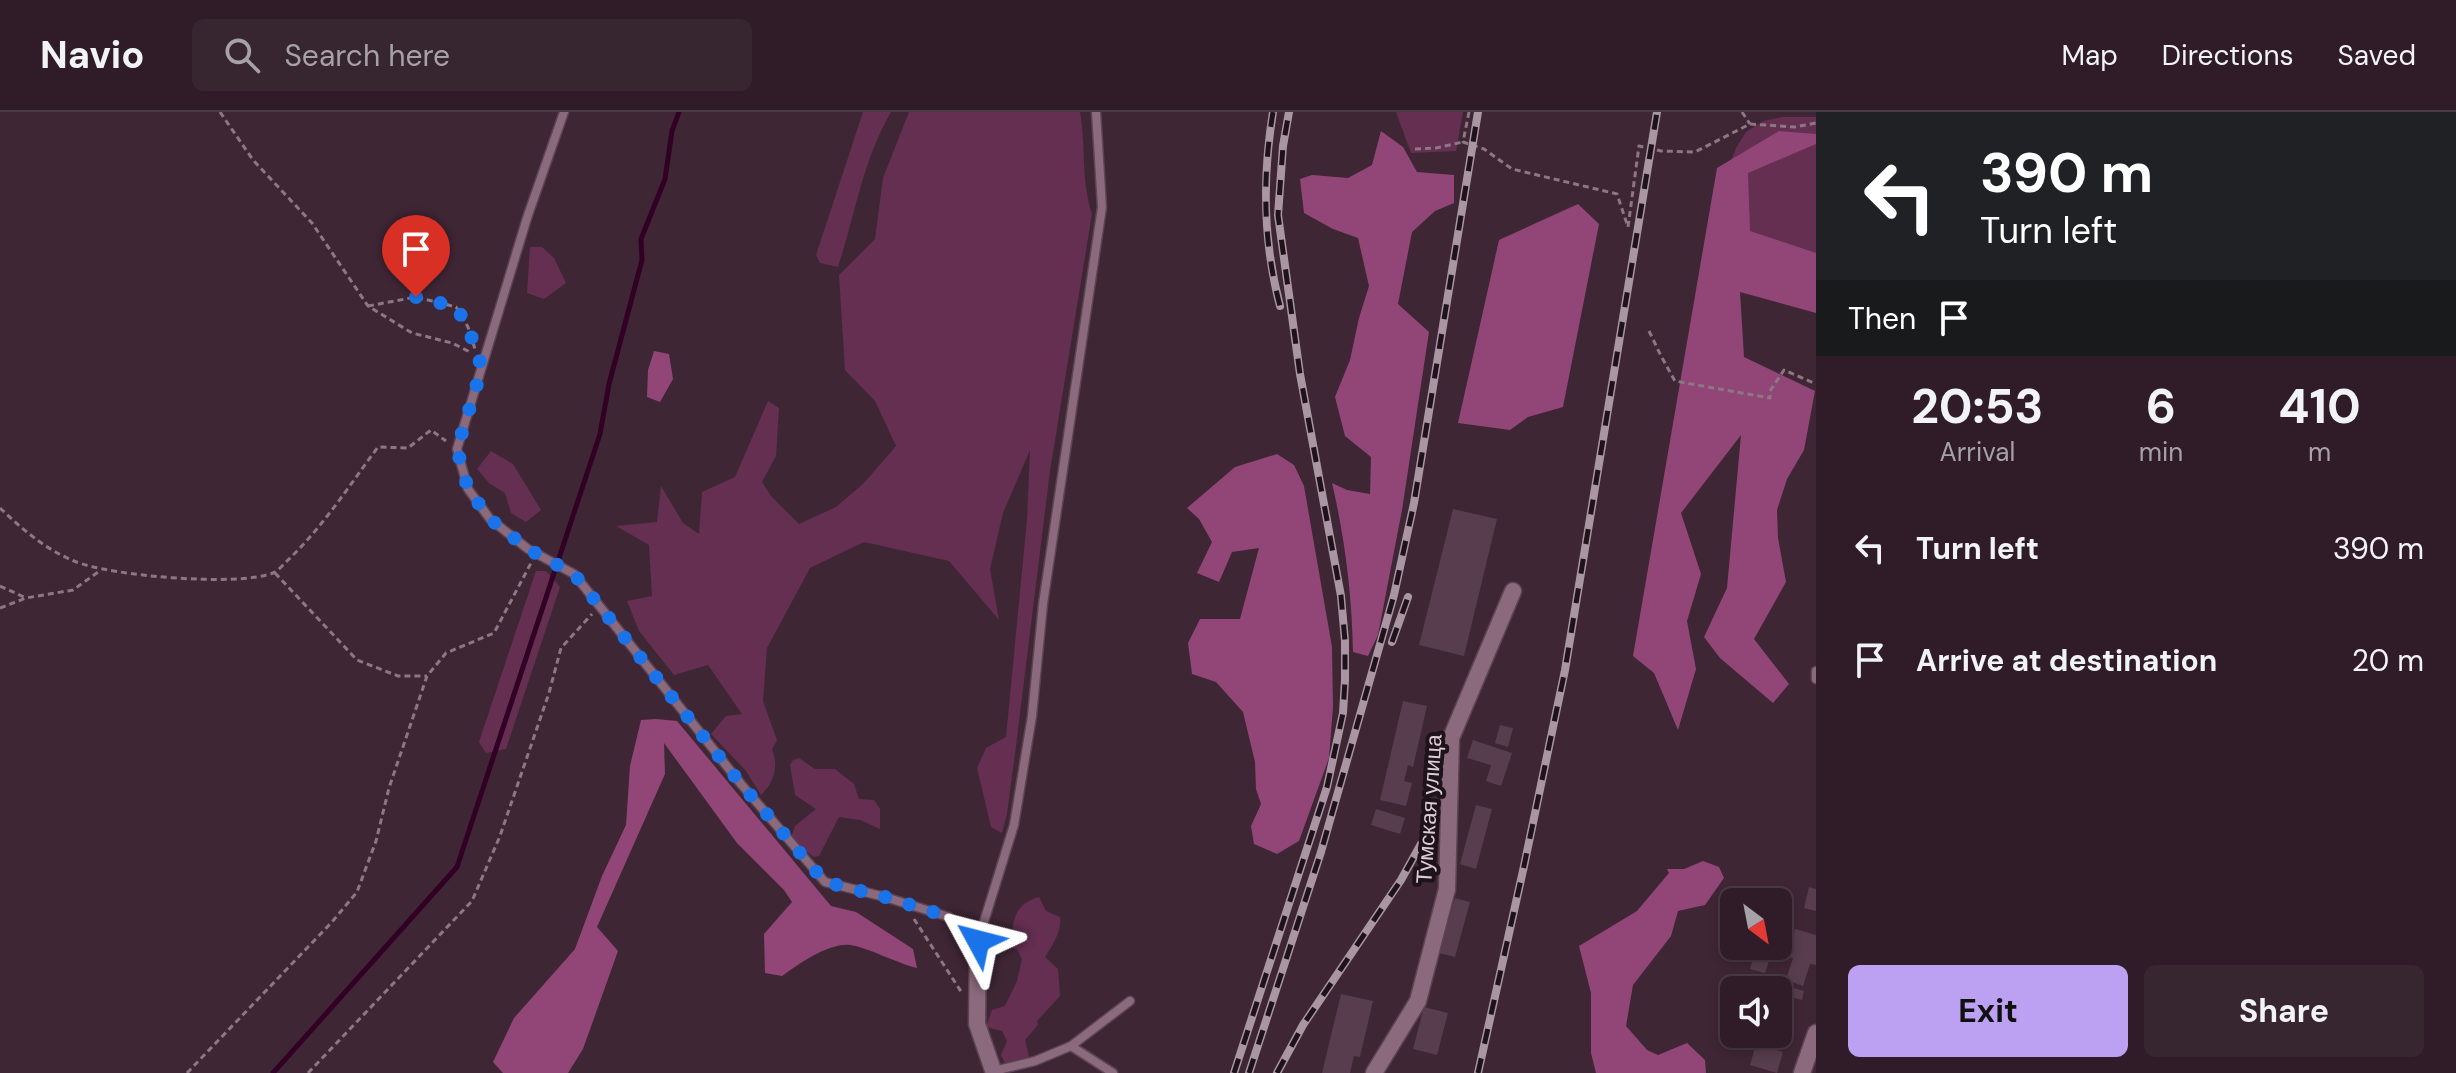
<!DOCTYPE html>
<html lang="en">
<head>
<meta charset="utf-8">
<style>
	:root { --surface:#2f1c28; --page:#372530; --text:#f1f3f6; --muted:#a7a1a8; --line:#4a3a45; --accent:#bca0f2 }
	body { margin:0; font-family:"DM Sans",sans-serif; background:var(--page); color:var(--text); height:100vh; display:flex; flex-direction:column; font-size:30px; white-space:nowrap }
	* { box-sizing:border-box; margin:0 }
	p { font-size:26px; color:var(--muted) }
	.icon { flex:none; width:44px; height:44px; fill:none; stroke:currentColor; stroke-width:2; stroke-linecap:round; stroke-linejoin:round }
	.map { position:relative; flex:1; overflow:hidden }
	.panel { display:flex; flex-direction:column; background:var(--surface); width:640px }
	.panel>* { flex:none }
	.top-card { background:#202124; color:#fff; overflow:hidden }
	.needle { width:52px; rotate:148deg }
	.tools { position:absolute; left:1720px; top:776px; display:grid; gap:16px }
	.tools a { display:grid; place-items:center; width:72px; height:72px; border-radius:12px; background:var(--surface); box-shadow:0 4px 12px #0003,0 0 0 2px var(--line); font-size:40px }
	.pin { position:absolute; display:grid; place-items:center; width:68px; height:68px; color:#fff; margin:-82px -34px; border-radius:50% 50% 50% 0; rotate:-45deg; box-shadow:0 0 8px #0007 }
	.pin .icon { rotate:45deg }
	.me { position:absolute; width:88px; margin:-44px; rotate:308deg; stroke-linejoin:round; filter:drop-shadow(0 0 6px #0008) }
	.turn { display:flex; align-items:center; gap:28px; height:168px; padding:0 32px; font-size:36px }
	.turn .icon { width:104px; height:104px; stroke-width:2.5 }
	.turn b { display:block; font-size:56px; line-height:68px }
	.then { display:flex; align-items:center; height:76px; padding:0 32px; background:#0003; gap:16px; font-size:30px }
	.eta { display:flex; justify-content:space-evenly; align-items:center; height:136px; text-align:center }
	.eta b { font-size:48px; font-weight:700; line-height:56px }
	.button { display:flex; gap:16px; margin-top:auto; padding:16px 32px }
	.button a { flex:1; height:92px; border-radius:12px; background:var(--accent); color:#111; font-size:32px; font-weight:700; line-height:92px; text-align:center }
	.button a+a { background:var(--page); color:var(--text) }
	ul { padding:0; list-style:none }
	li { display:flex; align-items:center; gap:24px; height:112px; padding:0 32px }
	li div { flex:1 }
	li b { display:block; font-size:30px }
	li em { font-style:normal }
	header { display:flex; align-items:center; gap:48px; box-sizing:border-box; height:112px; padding:0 40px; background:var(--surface); border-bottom:2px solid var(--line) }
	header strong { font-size:38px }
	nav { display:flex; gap:44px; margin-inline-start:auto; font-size:28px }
	.search { width:560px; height:72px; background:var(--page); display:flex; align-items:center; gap:20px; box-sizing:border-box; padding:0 28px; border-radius:12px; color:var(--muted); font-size:30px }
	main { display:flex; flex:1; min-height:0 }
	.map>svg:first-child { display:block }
	.green { fill:#642f51 }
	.forest { fill:#914677 }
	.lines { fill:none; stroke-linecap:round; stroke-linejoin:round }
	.stream { stroke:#320024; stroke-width:5 }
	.building { fill:#573d4d }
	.service-casing { stroke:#5c4452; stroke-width:11 }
	.minor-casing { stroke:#5c4452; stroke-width:19 }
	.path { stroke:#8c7783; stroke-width:3; stroke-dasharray:6 4; stroke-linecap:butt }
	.service { stroke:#8c6a7e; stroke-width:8 }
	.minor { stroke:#8c6a7e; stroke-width:16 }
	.rail-casing { stroke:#aa96a2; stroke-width:8 }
	.rail { stroke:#1e131a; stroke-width:5; stroke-dasharray:15; stroke-linecap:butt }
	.route { stroke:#1a73e8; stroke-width:14; stroke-dasharray:0 25.2 }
	.labels { text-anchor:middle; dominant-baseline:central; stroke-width:8; stroke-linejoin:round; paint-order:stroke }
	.street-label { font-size:22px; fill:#decdd7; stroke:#1e131a }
</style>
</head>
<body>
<header>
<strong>Navio</strong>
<div class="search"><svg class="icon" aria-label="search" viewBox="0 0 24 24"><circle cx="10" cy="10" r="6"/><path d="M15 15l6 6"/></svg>Search here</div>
<nav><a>Map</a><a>Directions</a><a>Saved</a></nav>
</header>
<main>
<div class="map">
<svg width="1816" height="961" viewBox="0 0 1816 961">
	<rect width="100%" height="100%" fill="#3f2635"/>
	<g class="green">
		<path d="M863 0H891C863 48 855 103 838 155L820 151 816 143Z"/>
		<path d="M909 0H1080C1086 34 1081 69 1092 102L1050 359 1016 634 1007 702 1002 721 991 715 977 656 986 636 1006 625 1027 407 1030 338 1003 401 990 457 999 508 949 449 864 430 810 456 767 536 763 589 777 628 772 638C779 654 774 671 761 683L746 659 711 622 726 604 742 602 708 553 674 563 639 519 627 489 652 484 649 433 616 414 657 410 661 374 683 411 699 422 702 380 735 365 768 289 779 296 776 344 762 370 771 384 799 412 836 395 864 371 896 334 875 289 845 258 839 163 875 127 883 66Z"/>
		<path d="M1396 0H1463L1456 39 1411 41Z"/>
		<path d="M1782 5H1816V149L1744 124 1725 64 1736 36 1746 20 1763 9Z"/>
		<path d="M530 135H542L554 146 566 171 544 187 527 181Z"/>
		<path d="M491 339 513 352 541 398 526 410 511 401 505 381 489 371 477 357Z"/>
		<path d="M536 459H546L560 475 506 637 486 641 479 630Z"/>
		<path d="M799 646 815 657H835L854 672 859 687 874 688 880 697V717L860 708 839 705 819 744 814 745 795 732 791 726 795 714 816 697 795 683 790 653 793 648Z"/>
		<path d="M1039 785 1046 799 1060 805C1062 820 1052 833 1045 845L1058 857 1060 884 1037 909 1038 913 1025 928 1029 945 1005 951 1001 943 1007 929 1002 919 986 915 992 898 1005 894 1017 869 1022 847 1017 838 1011 835C1013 810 1012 793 1039 785Z"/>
	</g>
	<g class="forest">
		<path d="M1381 19 1403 35 1417 60 1454 63V91L1435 99 1412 120 1398 192 1429 220 1402 398 1378 523 1368 544 1353 540C1352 483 1345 427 1332 371L1347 378 1370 382 1371 345 1345 324 1335 285 1350 248 1359 206 1369 174 1358 126 1333 117 1304 101 1300 67 1312 63 1348 66 1372 53Z"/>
		<path d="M1779 19 1816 22V32L1748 61 1750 119 1816 141V201L1740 180 1744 245 1815 279 1804 338 1787 367 1777 398 1778 426 1786 470 1754 527 1789 572 1773 591 1720 546 1704 525 1727 476 1741 323 1681 401 1701 462 1687 509 1696 557 1678 618 1654 561 1633 544 1717 56Z"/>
		<path d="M1578 92 1599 112 1563 295 1528 305 1510 318 1458 311 1499 128Z"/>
		<path d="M654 239 669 242 673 267 660 290 647 285 648 258Z"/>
		<path d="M1277 342 1294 353 1304 374 1332 535 1333 595 1329 646 1299 729 1277 742 1254 732 1251 714 1261 692 1256 677 1255 650 1243 600 1216 570 1192 562 1188 531 1200 507H1240L1259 436 1232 440 1219 470 1197 461 1212 430 1199 407 1187 396 1235 355Z"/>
		<path d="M656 607 677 609 831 794 856 800 913 837 917 856C896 851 867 835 850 833 828 831 799 852 782 864L765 861 764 822 792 790 784 778 737 731 664 631 665 662 597 815 618 839 583 937 568 961H503L493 950 514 906 575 837 602 764 626 713 630 654 641 608Z"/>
		<path d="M1703 749 1719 755 1724 766 1705 793 1678 799 1671 824 1633 873 1626 914 1647 938 1658 943 1687 931 1705 948 1706 961H1596L1591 941V881L1579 834 1637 799 1669 761 1667 757H1684Z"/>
	</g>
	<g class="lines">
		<path class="stream" d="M273 961 457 755 600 322 609 272 642 148 641 127 665 67 672 19 679 0"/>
	</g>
	<g class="building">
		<path d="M1453 397 1497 407 1464 544 1419 533Z"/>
		<path d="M1403 589 1427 594 1413 655 1408 653 1404 669 1412 671 1406 694 1380 688Z"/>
		<path d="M1500 613 1513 616 1508 635 1495 631Z"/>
		<path d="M1473 628 1512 641 1501 674 1486 669 1491 653 1467 646Z"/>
		<path d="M1476 693 1492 697 1476 757 1460 752Z"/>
		<path d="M1376 697 1405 706 1400 722 1371 713Z"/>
		<path d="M1809 775 1816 777V799L1804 796Z"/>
		<path d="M1455 786 1470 790 1455 845 1439 841Z"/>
		<path d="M1795 817 1816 823V853L1810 852 1803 874 1786 868 1793 846 1787 845Z"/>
		<path d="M1754 842 1770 846 1765 861 1750 857Z"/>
		<path d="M1787 874 1804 879 1802 888 1784 883Z"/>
		<path d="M1341 882 1373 889 1360 945 1354 944 1350 961H1322Z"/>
		<path d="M1778 894 1788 897 1782 919 1778 917Z"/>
		<path d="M1424 895 1448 901 1437 943 1413 937Z"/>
		<path d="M1756 932 1783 940 1777 961 1750 953Z"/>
	</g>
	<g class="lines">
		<g class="service-casing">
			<g id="service">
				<path d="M564 0 527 106 457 337 468 377 490 407 528 437 574 462 741 672 825 770 885 785 949 805 978 829 1014 713 1032 604 1043 492 1102 95 1096 0"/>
				<path d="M1816 559V567"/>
				<path d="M1071 934 1130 889"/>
				<path d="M994 959 1035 949 1071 934 1113 961"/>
			</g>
		</g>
		<g class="minor-casing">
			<g id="minor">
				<path d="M978 829 977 912 994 961"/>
				<path d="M1374 961 1418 889 1447 777 1451 626 1513 479"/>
				<path d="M1802 961 1816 921"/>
			</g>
		</g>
		<g class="path">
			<path d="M220 0 253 48 312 111 368 194 412 221 452 231 472 241"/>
			<path d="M1469 0 1463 30 1484 37 1512 57 1617 82 1628 115 1639 34 1661 39 1695 40 1750 12 1795 15 1816 11"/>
			<path d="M1742 0 1750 12"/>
			<path d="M1415 37 1436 36 1463 30"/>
			<path d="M368 194 416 185 456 195 468 215 475 237"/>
			<path d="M1649 219 1661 244 1675 269 1770 286V279L1784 258 1816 272"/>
			<path d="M0 396C22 417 45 437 74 449 109 464 238 475 273 461 278 459 283 453 287 449 322 416 349 374 378 335L408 336 431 318 446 329"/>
			<path d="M275 461 357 548 398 564H427"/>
			<path d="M0 474 26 486"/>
			<path d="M0 496 26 486 73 478 101 458"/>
			<path d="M914 807 962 881"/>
			<path d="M187 961 332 810 357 780 376 729 389 676 427 564 446 541 494 521 531 451"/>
			<path d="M308 961 472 789 500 724 549 581 561 536 592 502"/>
		</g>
		<use href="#service" class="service"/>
		<use href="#minor" class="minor"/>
		<g class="rail-casing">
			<g id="rail">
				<path d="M1273 0C1262 67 1263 129 1280 194"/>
				<path d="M1392 530 1408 485"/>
				<path d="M1234 961 1327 675 1343 601 1345 568V529L1341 484 1300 262 1278 103 1283 34 1289 0"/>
				<path d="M1249 961 1321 740 1394 483 1414 391 1478 0"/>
				<path d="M1277 961 1303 913 1401 768 1421 732"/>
				<path d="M1478 961 1524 754 1565 558 1657 0"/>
			</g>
		</g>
		<use href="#rail" class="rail"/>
	</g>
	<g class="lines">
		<path class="route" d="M416 185 456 195 468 215 482 256 457 337 468 377 490 407 528 437 574 462 741 672 825 770 885 785 949 805 978 829"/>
	</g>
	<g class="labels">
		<g class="street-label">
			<text transform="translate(1429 697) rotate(-86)">Тумская улица</text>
		</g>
	</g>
</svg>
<div class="tools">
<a><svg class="needle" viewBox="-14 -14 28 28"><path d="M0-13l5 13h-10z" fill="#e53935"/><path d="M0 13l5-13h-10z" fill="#a7a1a8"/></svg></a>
<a><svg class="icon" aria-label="sound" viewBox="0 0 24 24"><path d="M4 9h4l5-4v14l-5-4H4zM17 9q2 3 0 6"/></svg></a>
</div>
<div class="pin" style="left:416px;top:185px;background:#d93025"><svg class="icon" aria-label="arrive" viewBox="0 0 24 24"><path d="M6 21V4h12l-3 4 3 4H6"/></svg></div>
<svg class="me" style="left:978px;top:829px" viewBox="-20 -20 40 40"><path d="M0-17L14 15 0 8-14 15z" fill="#1a73e8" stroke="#fff" stroke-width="4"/></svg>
</div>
<section class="panel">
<div class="top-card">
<div class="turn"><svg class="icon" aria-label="left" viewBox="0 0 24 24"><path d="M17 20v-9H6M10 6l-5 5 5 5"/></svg><div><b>390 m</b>Turn left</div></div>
<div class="then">Then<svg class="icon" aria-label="arrive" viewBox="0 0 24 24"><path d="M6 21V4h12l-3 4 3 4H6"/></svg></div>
</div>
<div class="eta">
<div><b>20:53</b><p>Arrival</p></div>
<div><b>6</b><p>min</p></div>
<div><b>410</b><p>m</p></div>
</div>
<ul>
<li><svg class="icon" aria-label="left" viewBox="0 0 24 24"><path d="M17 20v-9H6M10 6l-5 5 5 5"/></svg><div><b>Turn left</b></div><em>390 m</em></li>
<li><svg class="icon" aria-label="arrive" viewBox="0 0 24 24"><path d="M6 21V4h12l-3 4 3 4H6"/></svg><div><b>Arrive at destination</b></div><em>20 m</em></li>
</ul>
<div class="button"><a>Exit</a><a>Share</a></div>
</section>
</main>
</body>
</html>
